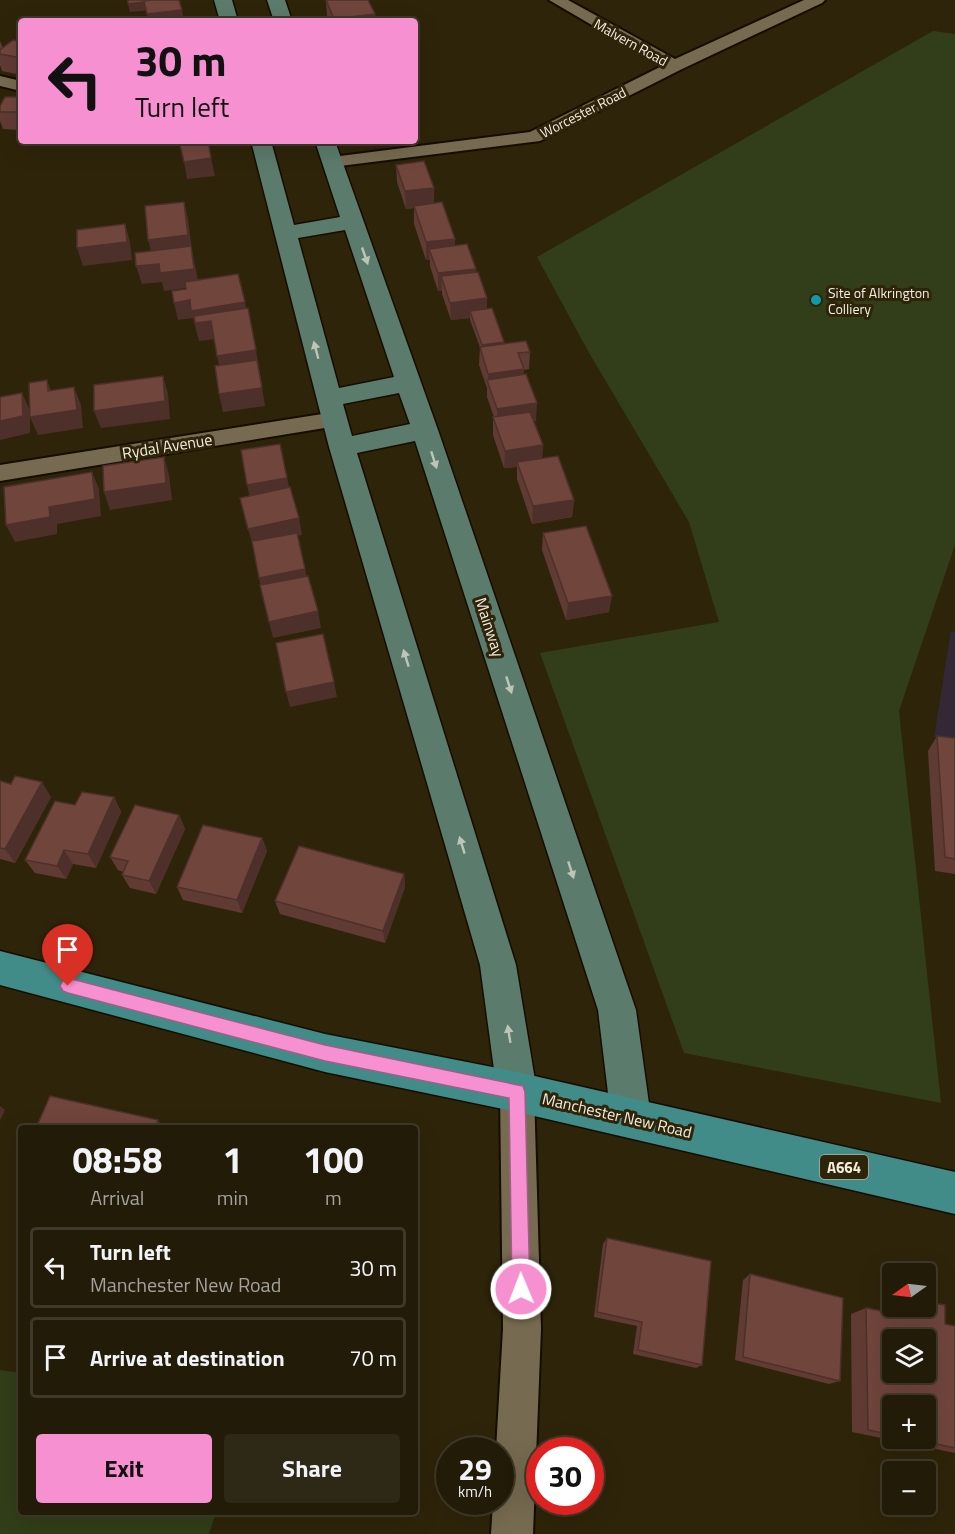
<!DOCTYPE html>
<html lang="en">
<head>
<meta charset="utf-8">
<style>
	:root { --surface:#221b08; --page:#2e2816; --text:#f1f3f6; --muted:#a2a19c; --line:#3f3929; --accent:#f690d0 }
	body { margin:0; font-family:"Titillium Web",sans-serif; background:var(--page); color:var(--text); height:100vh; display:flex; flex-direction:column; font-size:22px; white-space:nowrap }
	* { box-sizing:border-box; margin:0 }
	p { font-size:20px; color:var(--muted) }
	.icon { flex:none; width:33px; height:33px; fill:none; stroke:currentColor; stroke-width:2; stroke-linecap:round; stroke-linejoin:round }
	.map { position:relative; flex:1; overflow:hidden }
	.details { position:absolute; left:18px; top:1125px; width:400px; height:390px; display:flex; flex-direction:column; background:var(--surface); border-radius:6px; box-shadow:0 6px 24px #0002,0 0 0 2px var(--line) }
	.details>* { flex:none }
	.banner { position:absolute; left:18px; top:18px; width:400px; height:126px; border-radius:6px; box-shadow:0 6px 24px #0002,0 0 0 2px var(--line); background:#f690d0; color:#111; overflow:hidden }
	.needle { width:39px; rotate:256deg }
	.buttons { position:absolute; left:882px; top:1263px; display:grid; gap:12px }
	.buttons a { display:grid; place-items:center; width:54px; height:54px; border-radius:6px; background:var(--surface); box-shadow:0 6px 24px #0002,0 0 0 2px var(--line); font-size:30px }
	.speed { position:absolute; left:436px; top:1437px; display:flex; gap:12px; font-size:30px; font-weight:700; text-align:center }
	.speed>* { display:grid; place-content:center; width:78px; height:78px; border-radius:50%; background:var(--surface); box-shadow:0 6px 24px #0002,0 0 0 2px var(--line); line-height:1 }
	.speed small { font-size:15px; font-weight:400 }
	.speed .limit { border:9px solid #d22; background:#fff; color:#111 }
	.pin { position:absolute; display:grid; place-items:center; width:51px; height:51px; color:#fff; margin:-62px -26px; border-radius:50% 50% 50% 0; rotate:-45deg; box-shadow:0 0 6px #0007 }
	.pin .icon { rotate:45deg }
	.me { position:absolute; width:66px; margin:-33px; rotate:359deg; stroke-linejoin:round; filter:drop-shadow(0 0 4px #0008) }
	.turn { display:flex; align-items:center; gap:21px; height:126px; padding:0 18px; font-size:27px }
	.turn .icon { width:78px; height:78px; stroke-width:2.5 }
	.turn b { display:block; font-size:42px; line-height:51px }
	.eta { display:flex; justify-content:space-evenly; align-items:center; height:102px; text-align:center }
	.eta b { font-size:36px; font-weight:700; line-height:42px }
	.cta { display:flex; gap:12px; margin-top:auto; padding:12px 18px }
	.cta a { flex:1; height:69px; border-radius:6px; background:var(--accent); color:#111; font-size:24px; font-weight:700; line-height:69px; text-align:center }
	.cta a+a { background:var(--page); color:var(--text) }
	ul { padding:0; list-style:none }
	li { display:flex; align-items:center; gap:18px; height:81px; margin:0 12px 9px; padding:0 6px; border:3px solid var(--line); border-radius:6px }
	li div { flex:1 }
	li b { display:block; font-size:22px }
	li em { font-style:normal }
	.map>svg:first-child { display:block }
	.industrial { fill:#342836 }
	.green { fill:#313e19 }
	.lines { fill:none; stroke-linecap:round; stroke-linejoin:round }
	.street-casing { stroke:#160d00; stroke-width:4 }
	.secondary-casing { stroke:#160d00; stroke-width:3 }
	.primary-casing { stroke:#160d00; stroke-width:3 }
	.street { fill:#766b50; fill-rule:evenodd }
	.secondary { fill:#5b7b6c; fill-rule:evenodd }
	.primary { fill:#418b88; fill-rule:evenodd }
	.wall { fill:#603b34; fill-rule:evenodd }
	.shaded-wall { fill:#4e302a }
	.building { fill:#70453c; stroke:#4e302a; stroke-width:1.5; fill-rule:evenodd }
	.oneway { fill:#bec5b6 }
	.route { fill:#f690d0; stroke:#a05e87; stroke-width:1.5 }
	.culture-dot { fill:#0f9aa8; stroke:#2e240a; stroke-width:2 }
	.labels { text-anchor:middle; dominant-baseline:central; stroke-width:6; stroke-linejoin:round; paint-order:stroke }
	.far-street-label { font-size:14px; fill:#f3edde; stroke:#2e240a }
	.far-poi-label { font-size:14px; fill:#f3edde; stroke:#2e240a; text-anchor:start }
	.shield { fill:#2e240a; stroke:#b8b19e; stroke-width:1.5 }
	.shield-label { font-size:15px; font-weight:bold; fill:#f3edde }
	.street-label { font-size:16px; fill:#f3edde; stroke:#2e240a }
</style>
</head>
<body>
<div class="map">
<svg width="955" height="1534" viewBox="0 0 955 1534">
	<rect width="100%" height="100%" fill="#2e240a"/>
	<path class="industrial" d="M951 631 955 632V743L934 737Z"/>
	<g class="green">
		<path d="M933 31 955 34V545L899 711 941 1103 684 1053 540 653 719 622 689 522 588 351 537 257Z"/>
		<path d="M0 1370 21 1373V1512H216L209 1534H0Z"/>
	</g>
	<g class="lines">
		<g class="street-casing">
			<g id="street">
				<path d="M549 0H568L675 59 804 0H825L822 3 680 70 540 141 332 167 326 166 323 162 326 158 332 157 530 132 662 66Z"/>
				<path d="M0 76 21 81V91L0 86Z"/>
				<path d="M335 412 343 415 346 420 343 425 0 481V465Z"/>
				<path d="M517 1075 529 1080 534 1092 541 1329 533 1534H491L493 1502H501V1450H496L503 1329 500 1092 505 1080Z"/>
			</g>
		</g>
		<g class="secondary-casing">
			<g id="secondary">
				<path d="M214 0H232L238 21H220Z"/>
				<path d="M267 0H285L292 21H274Z"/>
				<path d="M251 141H271L294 225 340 217 315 141H335L438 430 636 1010 651 1118 645 1132 631 1138 617 1132 611 1118 598 1010 415 441 357 453 516 965 537 1092 531 1106 517 1112 503 1106 497 1092 480 965 329 447ZM345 230 394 377 339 388 298 238ZM399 393 410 424 352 436 343 404Z"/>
			</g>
		</g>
		<g class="primary-casing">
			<path id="primary" d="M0 951 325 1034 517 1072 955 1172V1214L517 1112 325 1072 0 985Z"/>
		</g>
		<use href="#street" class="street"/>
		<use href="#secondary" class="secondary"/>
		<use href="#primary" class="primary"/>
	</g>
	<g class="wall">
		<path d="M326 0 376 21H329L327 16Z"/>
		<path d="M0 41 3 48 21 42V75L2 71 0 65Z"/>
		<path d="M21 97V130L3 129 0 121V106Z"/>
		<path d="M396 165 434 188V203L455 239V245L476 269V272L487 298V309L504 344 530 352 529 369 524 370 523 375 536 421H534L543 445 542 458 574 500 572 517 532 524 517 479V467L504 468 493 435V417H494L487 397V388L479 365 480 347 470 320V318L451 320 442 294V291H438L430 266V260H426L414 224V208L406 209 397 182Z"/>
		<path d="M543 533 609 612 566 620 542 550Z"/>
		<path d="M937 736 955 738V874L935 871 928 751Z"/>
		<path d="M0 781 11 784 51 797 15 863 0 859Z"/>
		<path d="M114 797 121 812 96 868 73 864 66 879 35 873 25 860 75 805Z"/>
		<path d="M179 815 185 829 156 894 130 888 122 875 123 872 118 870 110 857Z"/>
		<path d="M262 838 267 851 242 913 183 900 177 887Z"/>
		<path d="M404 874 405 887 385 943 280 914 275 901Z"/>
		<path d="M607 1238 702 1365 696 1368 633 1354 637 1326 594 1317 603 1244Z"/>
		<path d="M750 1274 840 1381 829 1384 735 1360 743 1280Z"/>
		<path d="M892 1304V1306H926L945 1324 955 1326V1453L852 1432 851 1314 866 1308 891 1312 890 1305ZM892 1406 926 1438H892Z"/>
	</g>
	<g class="shaded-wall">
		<path d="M164 0 174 8 130 12 128 4Z"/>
		<path d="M182 10 184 21H148L147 14Z"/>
		<path d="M375 14 376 21H334V19Z"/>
		<path d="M211 158 215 176 187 179 184 162Z"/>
		<path d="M434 188V206H414V208L406 209 405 191Z"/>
		<path d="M184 202 188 219 192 250 199 286 164 291 162 282 142 284 136 266 159 264 194 269 153 258 148 240Z"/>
		<path d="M125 224 130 242 132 260 83 266 77 248Z"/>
		<path d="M455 239V257L429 249 430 260H426V242Z"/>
		<path d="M476 269V286L441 276 442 291H438V273Z"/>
		<path d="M487 298V316L470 311V318L451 320 450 303Z"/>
		<path d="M190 300 245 302 248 320 215 339 199 341 193 318 178 320 174 303Z"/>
		<path d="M504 342V351L482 354V345Z"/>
		<path d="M256 350 265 406 223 412 219 394 221 373 217 356Z"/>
		<path d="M524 369 523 386 488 383V374Z"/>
		<path d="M163 376 168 394 170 419 101 428 94 411Z"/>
		<path d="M47 380 54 398 48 391Z"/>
		<path d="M74 387 81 405 83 428 38 435 30 417Z"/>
		<path d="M22 393 30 411V433L0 440V421Z"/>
		<path d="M537 403 536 421 497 427V409Z"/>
		<path d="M543 445 542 463 517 462V467L504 468 505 451Z"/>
		<path d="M164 457 169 475 172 500 110 510 104 492Z"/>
		<path d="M92 472 99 489 101 516 57 524V534L15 542 6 525 49 507Z"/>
		<path d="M287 478 291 495 251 502 247 485Z"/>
		<path d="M574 500 572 517 532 524 533 506Z"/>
		<path d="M299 518 302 535 253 546 248 529Z"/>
		<path d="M305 569 309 586 263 595 259 578Z"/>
		<path d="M612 596 609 612 566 620 568 603Z"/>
		<path d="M318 611 321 628 273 638 269 622Z"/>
		<path d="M334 682 337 697 290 707 286 692Z"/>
		<path d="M42 782 51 797 15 863 5 849Z"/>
		<path d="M114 797 121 812 96 868 88 854Z"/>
		<path d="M179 815 185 829 156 894 149 881Z"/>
		<path d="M262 838 267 851 242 913 237 900Z"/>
		<path d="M64 850 73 864 66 879 57 866Z"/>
		<path d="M404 874 405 887 385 943 383 931Z"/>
		<path d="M0 1106 5 1110 0 1120Z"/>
		<path d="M158 1120 164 1128H155Z"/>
	</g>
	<g class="building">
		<path d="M128 0H151L144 1V2L128 4Z"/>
		<path d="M151 0H179L182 10 147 14 144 1Z"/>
		<path d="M326 0H368L375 14 334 19Z"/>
		<path d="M13 40 21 42V58L0 54V50Z"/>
		<path d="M5 97H21V112H0V106Z"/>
		<path d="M179 141H208L211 158 184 162Z"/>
		<path d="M424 161 434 188 405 191 396 165Z"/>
		<path d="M184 202 188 235 148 240 145 206Z"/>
		<path d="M442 202 455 239 426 242 414 206Z"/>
		<path d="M125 224 127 242 77 248V230Z"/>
		<path d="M467 244 476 269 438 273 429 249Z"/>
		<path d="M191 246 194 269 160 273 159 264 136 266 135 253Z"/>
		<path d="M478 272 487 298 450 303 441 276Z"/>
		<path d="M238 274 245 302 191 311 190 300 174 303 172 291 186 289 185 282Z"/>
		<path d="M248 308 256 350 217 356 211 321 195 323 194 316Z"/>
		<path d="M492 308 504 342 482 345 470 311Z"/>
		<path d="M526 341 530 352 518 353 524 369 488 374 480 347Z"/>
		<path d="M257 360 262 388 219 394 215 366Z"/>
		<path d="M526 374 537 403 497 409 487 380Z"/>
		<path d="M163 376 165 401 94 411V385Z"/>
		<path d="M47 380 48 391 74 387 77 410 30 417 29 383Z"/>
		<path d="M22 393 23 416 0 421V397Z"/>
		<path d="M530 412 543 445 505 451 493 417Z"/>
		<path d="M280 444 287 478 247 485 241 450Z"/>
		<path d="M558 456 574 500 533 506 517 462Z"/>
		<path d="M164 457 166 483 104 492 103 466Z"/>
		<path d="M92 472 95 499 49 507 50 517 6 525 4 487Z"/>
		<path d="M290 487 299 518 248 529 240 498Z"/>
		<path d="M586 526 612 596 568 603 543 533Z"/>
		<path d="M297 533 305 569 259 578 252 541Z"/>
		<path d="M308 576 318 611 269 622 260 585Z"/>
		<path d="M323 634 334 682 286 692 276 643Z"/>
		<path d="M937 736 955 738V859L945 857Z"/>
		<path d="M15 776 42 782 5 849 0 848V781L11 784Z"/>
		<path d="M82 792 114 797 88 854 64 850 57 866 25 860 55 801 75 805Z"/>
		<path d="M135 805 179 815 149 881 122 875 128 861 110 857Z"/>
		<path d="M203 825 262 838 237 900 177 887Z"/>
		<path d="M299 846 404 874 383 931 275 901Z"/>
		<path d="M50 1096 158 1120 155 1128H36Z"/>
		<path d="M607 1238 711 1261 702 1365 638 1350 642 1322 597 1312Z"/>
		<path d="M750 1274 843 1298 840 1381 743 1357Z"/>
		<path d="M926 1302 945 1305V1324L955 1326V1448L909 1438H926V1406H892V1435L868 1430 866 1308 907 1316V1306H926ZM892 1340H926V1372H892Z"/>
	</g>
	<defs><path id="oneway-solid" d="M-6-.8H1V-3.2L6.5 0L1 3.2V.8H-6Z" transform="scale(1.5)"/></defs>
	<g class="oneway">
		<use href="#oneway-solid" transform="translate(365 256) rotate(71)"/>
		<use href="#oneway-solid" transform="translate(316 350) rotate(-105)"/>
		<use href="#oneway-solid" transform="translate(434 460) rotate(72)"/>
		<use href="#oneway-solid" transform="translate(406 658) rotate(-107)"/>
		<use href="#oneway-solid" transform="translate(509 685) rotate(72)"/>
		<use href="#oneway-solid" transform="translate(462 845) rotate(-107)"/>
		<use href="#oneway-solid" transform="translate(571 870) rotate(72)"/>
		<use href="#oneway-solid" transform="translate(509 1034) rotate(-99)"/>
	</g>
	<path class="route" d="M68 978 325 1045 523 1086 525 1092 530 1289 528 1295 521 1298 515 1295 512 1289 509 1098 325 1061 68 993 63 991 60 986 63 980Z"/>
	<circle class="culture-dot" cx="816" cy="300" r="6"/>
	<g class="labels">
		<g class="far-street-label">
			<text transform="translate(631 42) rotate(29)">Malvern Road</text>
			<text transform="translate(583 112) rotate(-27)">Worcester Road</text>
		</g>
		<g class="far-poi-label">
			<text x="828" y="292">Site of Alkrington<tspan x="828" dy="16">Colliery</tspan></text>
		</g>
		<rect class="shield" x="820" y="1155" width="48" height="24" rx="4.5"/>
		<g class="shield-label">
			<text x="844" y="1167">A664</text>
		</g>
		<g class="street-label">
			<text transform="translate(167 446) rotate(-9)">Rydal Avenue</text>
			<text transform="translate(490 627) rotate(72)">Mainway</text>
			<text transform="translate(617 1115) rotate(13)">Manchester New Road</text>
		</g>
	</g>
</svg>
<div class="buttons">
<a><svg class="needle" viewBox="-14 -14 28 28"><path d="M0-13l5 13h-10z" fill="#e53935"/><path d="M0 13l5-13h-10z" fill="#a2a19c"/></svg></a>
<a><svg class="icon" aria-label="layers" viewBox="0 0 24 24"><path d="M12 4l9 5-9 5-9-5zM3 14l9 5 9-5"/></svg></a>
<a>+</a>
<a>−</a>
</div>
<div class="speed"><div>29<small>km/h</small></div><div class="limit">30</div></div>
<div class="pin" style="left:68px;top:986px;background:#d93025"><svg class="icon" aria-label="arrive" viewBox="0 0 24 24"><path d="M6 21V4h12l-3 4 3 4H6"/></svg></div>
<svg class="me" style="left:521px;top:1289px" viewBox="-20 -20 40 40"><circle r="17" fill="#f690d0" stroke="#fff" stroke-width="3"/><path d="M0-11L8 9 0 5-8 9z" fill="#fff"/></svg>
<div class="banner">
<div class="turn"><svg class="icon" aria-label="left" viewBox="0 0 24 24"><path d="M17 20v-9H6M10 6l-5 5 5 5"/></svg><div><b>30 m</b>Turn left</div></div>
</div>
<section class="details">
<div class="eta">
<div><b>08:58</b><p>Arrival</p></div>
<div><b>1</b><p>min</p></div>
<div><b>100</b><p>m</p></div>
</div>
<ul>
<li><svg class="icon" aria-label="left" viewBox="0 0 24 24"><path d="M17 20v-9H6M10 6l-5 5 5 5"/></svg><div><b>Turn left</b><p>Manchester New Road</p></div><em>30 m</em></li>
<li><svg class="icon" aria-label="arrive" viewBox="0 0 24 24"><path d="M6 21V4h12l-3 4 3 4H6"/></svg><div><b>Arrive at destination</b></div><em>70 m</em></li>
</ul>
<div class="cta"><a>Exit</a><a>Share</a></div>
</section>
</div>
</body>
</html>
